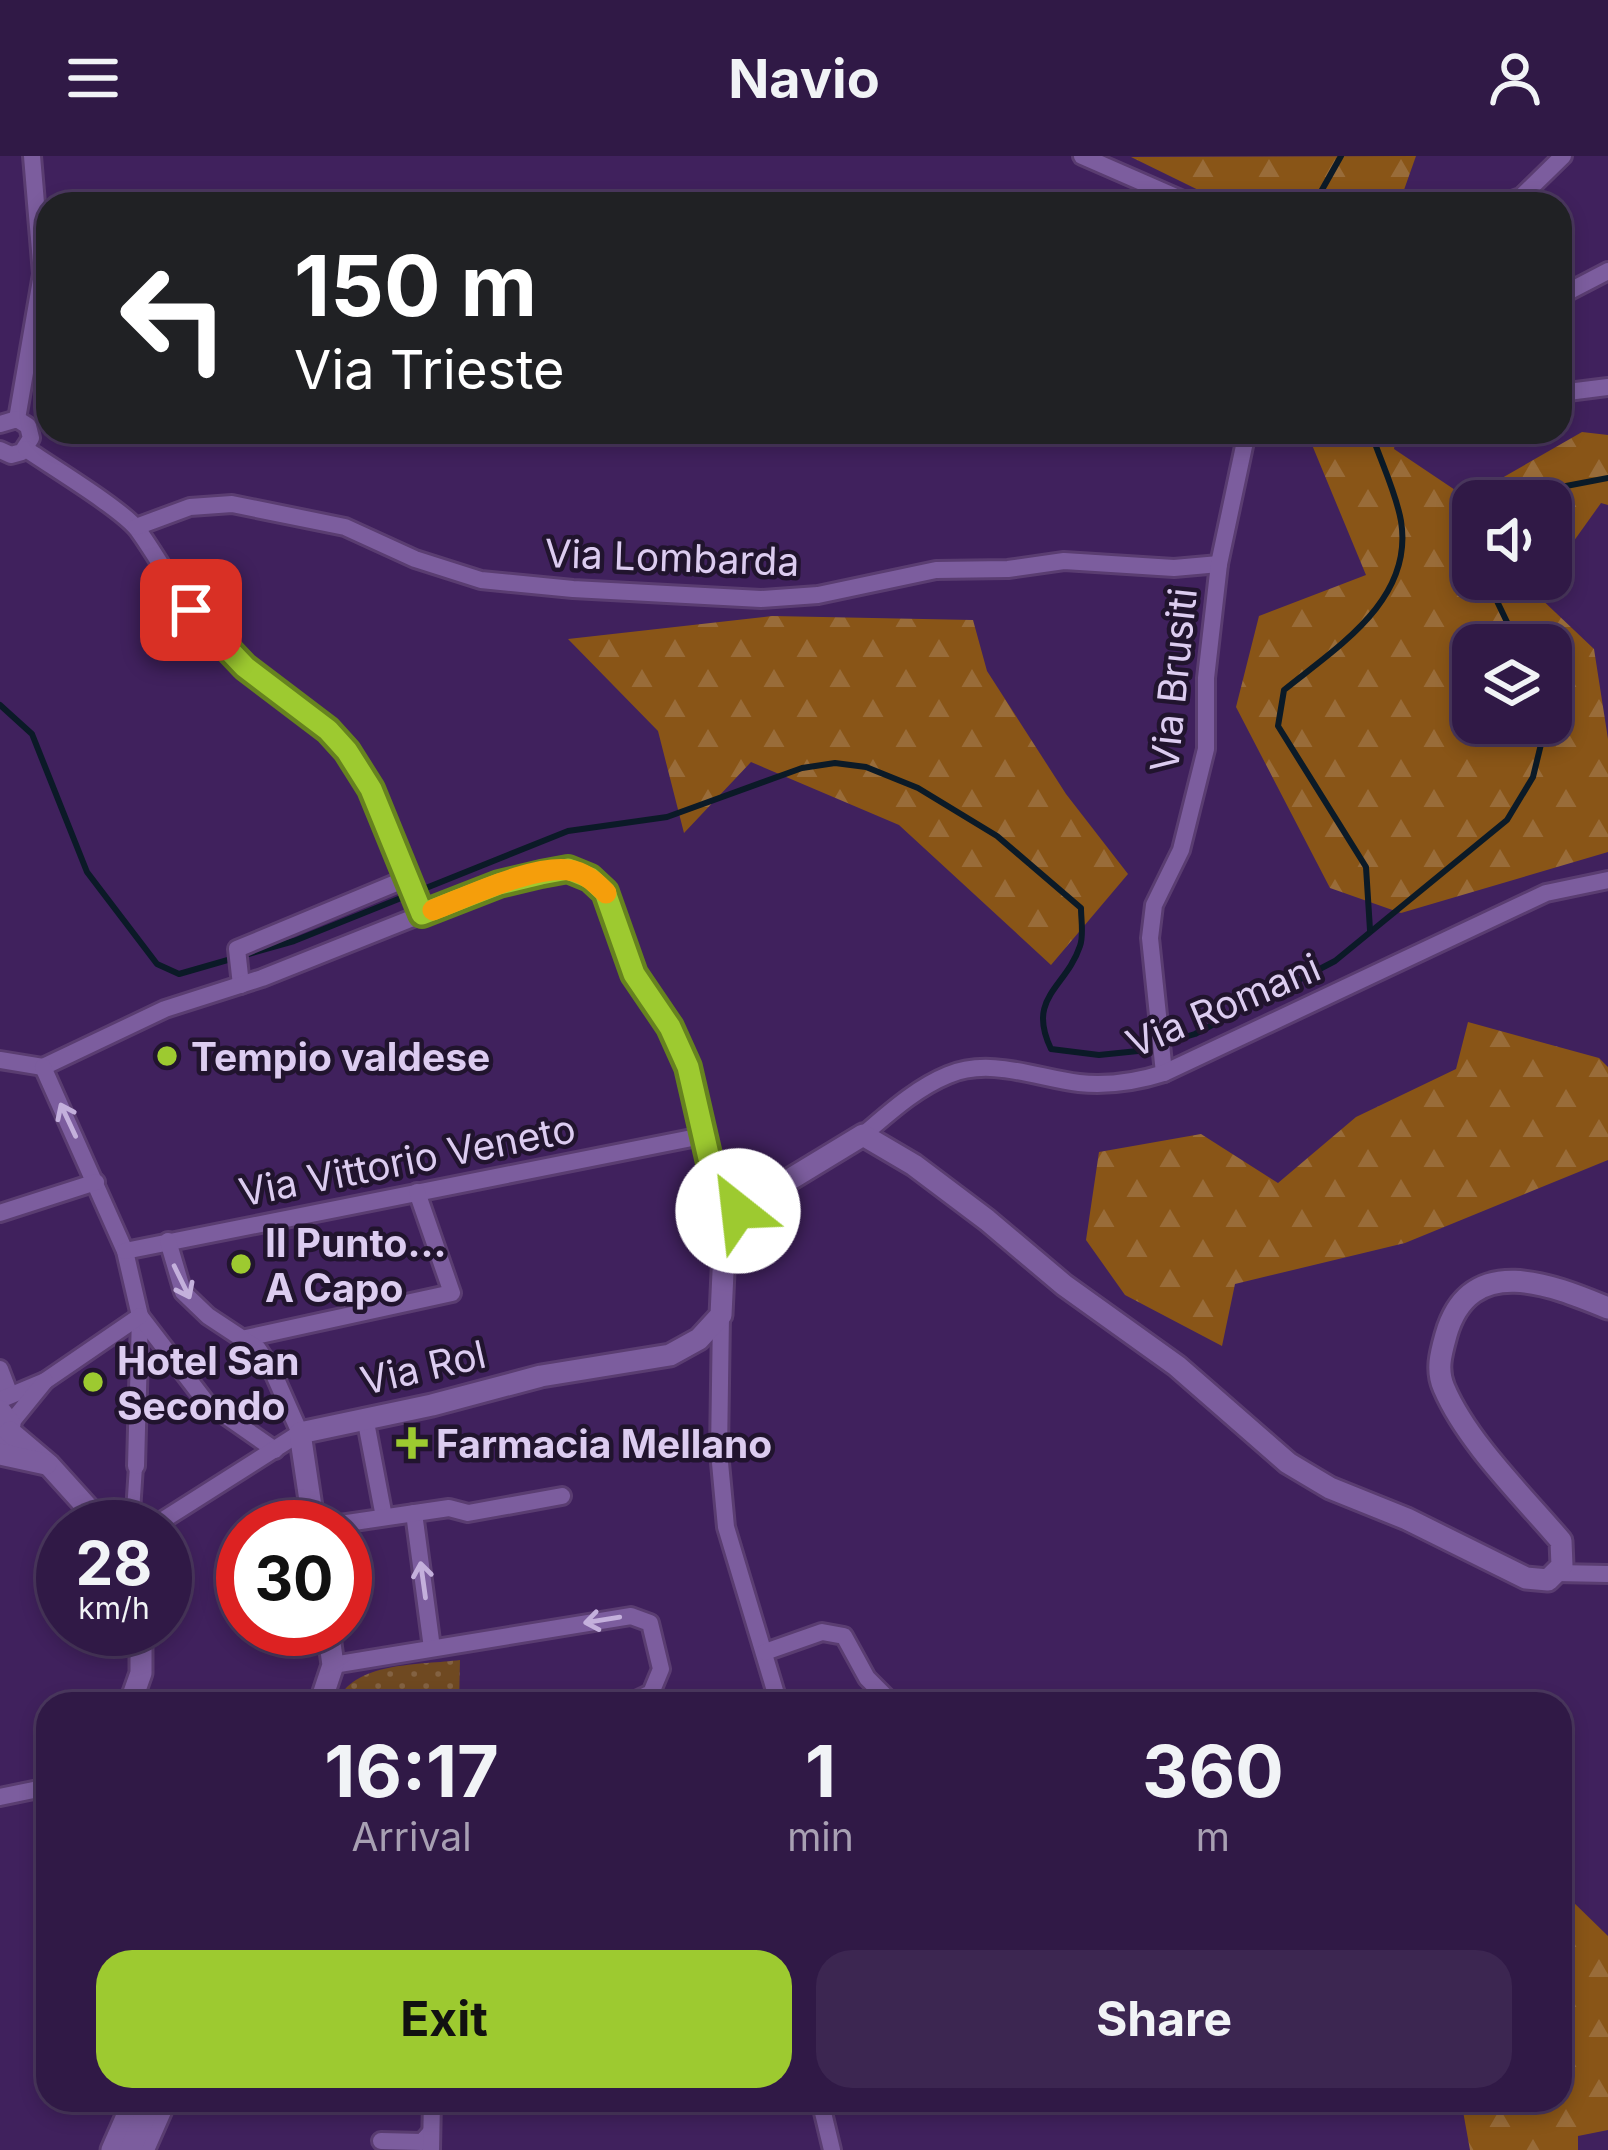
<!DOCTYPE html>
<html lang="en">
<head>
<meta charset="utf-8">
<style>
	:root { --surface:#301946; --page:#3c2651; --text:#f1f3f6; --muted:#a8a0b3; --line:#4b385f; --accent:#9dca30 }
	body { margin:0; font-family:Inter,sans-serif; background:var(--page); color:var(--text); height:100vh; display:flex; flex-direction:column; font-size:45px; white-space:nowrap }
	* { box-sizing:border-box; margin:0 }
	p { font-size:39px; color:var(--muted) }
	.icon { flex:none; width:66px; height:66px; fill:none; stroke:currentColor; stroke-width:2; stroke-linecap:round; stroke-linejoin:round }
	.map { position:relative; flex:1; overflow:hidden }
	.sheet { position:absolute; left:36px; top:1536px; width:1536px; height:420px; display:flex; flex-direction:column; background:var(--surface); border-radius:36px; box-shadow:0 6px 18px #0003,0 0 0 3px var(--line) }
	.sheet>* { flex:none }
	.banner { position:absolute; left:36px; top:36px; width:1536px; height:252px; border-radius:36px; box-shadow:0 6px 18px #0003,0 0 0 3px var(--line); background:#202124; color:#fff; overflow:hidden }
	.controls { position:absolute; left:1452px; top:324px; display:grid; gap:24px }
	.controls a { display:grid; place-items:center; width:120px; height:120px; border-radius:24px; background:var(--surface); box-shadow:0 6px 18px #0003,0 0 0 3px var(--line); font-size:60px }
	.speed { position:absolute; left:36px; top:1344px; display:flex; gap:24px; font-size:60px; font-weight:700; text-align:center }
	.speed>* { display:grid; place-content:center; width:156px; height:156px; border-radius:50%; background:var(--surface); box-shadow:0 6px 18px #0003,0 0 0 3px var(--line); line-height:1 }
	.speed small { font-size:30px; font-weight:400 }
	.speed .limit { border:18px solid #d22; background:#fff; color:#111 }
	.pin { position:absolute; display:grid; place-items:center; width:102px; height:102px; color:#fff; margin:-51px; border-radius:24px; box-shadow:0 6px 18px #0006 }
	.me { position:absolute; width:132px; margin:-66px; rotate:331deg; stroke-linejoin:round; filter:drop-shadow(0 0 9px #0008) }
	.turn { display:flex; align-items:center; gap:42px; height:252px; padding:0 60px; font-size:54px }
	.turn .icon { width:156px; height:156px; stroke-width:2.5 }
	.turn b { display:block; font-size:84px; line-height:102px }
	.eta { display:flex; justify-content:space-evenly; align-items:center; height:204px; text-align:center }
	.eta b { font-size:72px; font-weight:700; line-height:84px }
	.action { display:flex; gap:24px; margin-top:auto; padding:24px 60px }
	.action a { flex:1; height:138px; border-radius:36px; background:var(--accent); color:#111; font-size:48px; font-weight:700; line-height:138px; text-align:center }
	.action a+a { background:var(--page); color:var(--text) }
	header { display:flex; justify-content:space-between; align-items:center; height:156px; padding:0 60px; background:var(--surface); font-size:54px; font-weight:700 }
	.map>svg:first-child { display:block }
	.forest { fill:url(#forest-firs); fill-rule:evenodd }
	.park { fill:url(#park-dots) }
	.lines { fill:none; stroke-linecap:round; stroke-linejoin:round }
	.stream { stroke:#0b1a27; stroke-width:6 }
	.pedestrian-casing { stroke:#5a3d71; stroke-width:18 }
	.minor-casing { stroke:#5a3d71; stroke-width:22 }
	.tertiary-casing { stroke:#5a3d71; stroke-width:27 }
	.pedestrian { stroke:#7c5d9e; stroke-width:12 }
	.minor { stroke:#7c5d9e; stroke-width:16 }
	.tertiary { stroke:#7c5d9e; stroke-width:21 }
	.oneway { stroke:#c4b0dc }
	.route-casing { stroke:#66831f; stroke-width:30 }
	.route { stroke:#9dca30; stroke-width:21 }
	.slow { stroke:#f59e0b; stroke-width:21 }
	.poi-dot { fill:#9dca30; stroke:#21142e; stroke-width:4.5 }
	.labels { text-anchor:middle; dominant-baseline:central; stroke-width:9; stroke-linejoin:round; paint-order:stroke }
	.street-label { font-size:39px; fill:#dcccf0; stroke:#21142e }
	.poi-label { font-size:39px; font-weight:bold; fill:#dcccf0; stroke:#21142e; text-anchor:start }
</style>
</head>
<body>
<header><svg class="icon" aria-label="menu" viewBox="0 0 24 24"><path d="M4 6h16M4 12h16M4 18h16"/></svg>Navio<svg class="icon" aria-label="person" viewBox="0 0 24 24"><circle cx="12" cy="8" r="4"/><path d="M4 21q1-7 8-7t8 7"/></svg></header>
<div class="map">
<svg width="1608" height="1994" viewBox="0 0 1608 1994">
	<defs>
		<pattern id="forest-firs" width="22" height="20" patternUnits="userSpaceOnUse" patternTransform="scale(3)"><rect width="22" height="20" fill="#895517"/><path d="M5 1l3.5 6h-7zM16 11l3.5 6h-7z" fill="#996c39"/></pattern>
		<pattern id="park-dots" width="8" height="8" patternUnits="userSpaceOnUse" patternTransform="scale(3)"><rect width="8" height="8" fill="#6f4921"/><path d="M2 2h.1M6 6h.1" fill="none" stroke="#836242" stroke-width="1.8" stroke-linecap="round"/></pattern>
	</defs>
	<rect width="100%" height="100%" fill="#40215d"/>
	<g class="forest">
		<path d="M1416 0 1399 48H1227L1131 1Z"/>
		<path d="M1314 276H1397L1394 293 1467 342 1582 276 1608 279V349L1601 347 1551 417V345H1473V423H1546L1536 438 1594 493 1608 583V696L1401 757 1330 732 1236 551 1259 460 1366 419 1310 284ZM1473 489H1551V567H1473Z"/>
		<path d="M772 460 973 464 987 515 1066 638 1128 718 1051 809 899 669 751 606 684 677 658 575 568 483Z"/>
		<path d="M1468 866 1599 902 1608 911V1004L1405 1087 1235 1128 1222 1190 1125 1139 1086 1084 1099 996 1201 978 1278 1027 1356 961 1456 913Z"/>
		<path d="M1570 1743 1608 1780V1974L1578 1980V1994H1470L1461 1944H1560V1754Z"/>
	</g>
	<path class="park" d="M460 1504 459 1548H337C350 1505 423 1509 460 1504Z"/>
	<g class="lines">
		<g class="stream">
			<path d="M1314 48 1341 0"/>
			<path d="M1537 345 1566 330 1608 322"/>
			<path d="M1491 423 1495 441 1518 489"/>
			<path d="M0 549 32 578 87 716 157 808 179 818 294 785 568 675 667 661 802 612 835 607 866 611 918 632 997 680 1081 752C1081 764 1084 779 1080 790 1066 832 1026 841 1051 893L1099 899 1138 895 1195 878 1335 805 1507 664 1533 621 1543 580 1539 567"/>
			<path d="M1370 774 1366 711 1278 570 1284 534C1337 491 1414 444 1401 365 1396 336 1380 304 1371 276"/>
		</g>
		<g class="pedestrian-casing">
			<path id="pedestrian" d="M132 1371 136 1310"/>
		</g>
		<g class="minor-casing">
			<g id="minor">
				<path d="M1082 0 1192 48"/>
				<path d="M1501 48 1521 41 1563 0"/>
				<path d="M1560 140 1608 115"/>
				<path d="M1560 237 1608 231"/>
				<path d="M17 263 42 118 32 0"/>
				<path d="M0 268 17 263 28 270 31 282 22 296 11 299 0 294"/>
				<path d="M26 293C52 311 122 353 138 374 161 406 179 442 205 473 239 513 285 539 325 572 378 616 398 697 423 758"/>
				<path d="M136 371 190 351 232 348 345 371 415 403 481 424 573 433 761 443 818 439 936 414 1008 413 1064 405 1174 412 1219 408"/>
				<path d="M241 829 237 793 408 722"/>
				<path d="M0 904 43 911"/>
				<path d="M43 911 165 853 262 822 498 728 569 713 590 721 605 737 634 817 670 871 688 911 711 1007 738 1055"/>
				<path d="M43 911 125 1095 140 1160 136 1310"/>
				<path d="M1164 917 1150 782 1154 749 1181 694 1206 593V522L1219 408 1247 276"/>
				<path d="M863 979C889 957 916 932 948 919 990 901 1037 922 1079 927 1109 930 1136 926 1164 917L1546 737 1608 724"/>
				<path d="M0 1057 96 1026"/>
				<path d="M125 1095 702 980"/>
				<path d="M721 1159 719 1296 726 1371 779 1548"/>
				<path d="M140 1160 206 1246 275 1294"/>
				<path d="M246 1182 452 1137 417 1036"/>
				<path d="M0 1213 10 1239"/>
				<path d="M0 1244 45 1225 140 1160"/>
				<path d="M365 1261 384 1361"/>
				<path d="M10 1268 45 1225"/>
				<path d="M414 1357 432 1492"/>
				<path d="M152 1371 300 1277 272 1214 258 1193 208 1160 183 1136 168 1085"/>
				<path d="M320 1371 449 1352 468 1357 562 1340"/>
				<path d="M1556 1417 1608 1418"/>
				<path d="M765 1496 822 1476 844 1480 867 1522 893 1548"/>
				<path d="M333 1509 631 1460 650 1467 661 1513 651 1537 628 1548"/>
				<path d="M0 1641 48 1631"/>
				<path d="M820 1944 832 1994"/>
				<path d="M381 1985 422 1986 431 1976"/>
				<path d="M146 1994 168 1944"/>
				<path d="M431 1994 432 1944"/>
			</g>
		</g>
		<g class="tertiary-casing">
			<g id="tertiary">
				<path d="M0 1255 10 1268 5 1288"/>
				<path d="M10 1276 49 1309 105 1371"/>
				<path d="M0 1298 46 1308"/>
				<path d="M314 1371 300 1277 432 1249 541 1220 670 1199 699 1183 721 1159 724 1095 738 1055 863 979 914 1009 987 1064 1064 1129 1177 1210 1288 1307 1330 1332 1407 1363 1526 1422 1548 1424 1562 1410 1561 1385C1523 1340 1467 1286 1444 1232 1436 1214 1441 1197 1446 1179 1470 1095 1552 1129 1608 1152"/>
				<path d="M130 1548 141 1517V1473"/>
				<path d="M320 1548 333 1509 328 1473"/>
				<path d="M112 1994 134 1944"/>
				<path d="M130 1994 152 1944"/>
			</g>
		</g>
		<use href="#pedestrian" class="pedestrian"/>
		<use href="#minor" class="minor"/>
		<use href="#tertiary" class="tertiary"/>
	</g>
	<defs><path id="oneway-shaft" d="M-6 0H5M1.5-3L5.5 0L1.5 3" fill="none" stroke-width="1.6" stroke-linecap="round" stroke-linejoin="round" transform="scale(3)"/></defs>
	<g class="oneway">
		<use href="#oneway-shaft" transform="translate(68 964) rotate(-115)"/>
		<use href="#oneway-shaft" transform="translate(182 1126) rotate(64)"/>
		<use href="#oneway-shaft" transform="translate(423 1424) rotate(-98)"/>
		<use href="#oneway-shaft" transform="translate(602 1464) rotate(171)"/>
	</g>
	<g class="lines">
		<g class="route-casing">
			<path id="route" d="M191 454 245 511 328 574 347 595 371 633 422 758 499 728 541 718 568 713 590 722 605 736 634 818 670 871 688 911 710 1007 738 1055"/>
		</g>
		<use href="#route" class="route"/>
		<path class="slow" d="M433 754C467 741 539 706 574 715 588 719 596 727 606 737"/>
	</g>
	<g class="poi-dot">
		<circle cx="167" cy="900" r="12"/>
		<circle cx="241" cy="1108" r="12"/>
		<circle cx="93" cy="1226" r="12"/>
		<path d="M406 1269h12v12h12v12h-12v12h-12v-12h-12v-12h12z"/>
	</g>
	<g class="labels">
		<g class="street-label">
			<text transform="translate(672 401) rotate(2)">Via Lombarda</text>
			<text transform="translate(1173 524) rotate(-84)">Via Brusiti</text>
			<text transform="translate(1223 849) rotate(-23)">Via Romani</text>
			<text transform="translate(407 1004) rotate(-11)">Via Vittorio Veneto</text>
			<text transform="translate(423 1211) rotate(-13)">Via Rol</text>
		</g>
		<g class="poi-label">
			<text x="191" y="900">Tempio valdese</text>
			<text x="265" y="1086">Il Punto...<tspan x="265" dy="45">A Capo</tspan></text>
			<text x="117" y="1204">Hotel San<tspan x="117" dy="45">Secondo</tspan></text>
			<text x="436" y="1287">Farmacia Mellano</text>
		</g>
	</g>
</svg>
<div class="controls">
<a><svg class="icon" aria-label="sound" viewBox="0 0 24 24"><path d="M4 9h4l5-4v14l-5-4H4zM17 9q2 3 0 6"/></svg></a>
<a><svg class="icon" aria-label="layers" viewBox="0 0 24 24"><path d="M12 4l9 5-9 5-9-5zM3 14l9 5 9-5"/></svg></a>
</div>
<div class="speed"><div>28<small>km/h</small></div><div class="limit">30</div></div>
<div class="pin" style="left:191px;top:454px;background:#d93025"><svg class="icon" aria-label="arrive" viewBox="0 0 24 24"><path d="M6 21V4h12l-3 4 3 4H6"/></svg></div>
<svg class="me" style="left:738px;top:1055px" viewBox="-20 -20 40 40"><circle r="19" fill="#fff"/><path d="M0-13L10 11 0 6-10 11z" fill="#9dca30"/></svg>
<div class="banner">
<div class="turn"><svg class="icon" aria-label="left" viewBox="0 0 24 24"><path d="M17 20v-9H6M10 6l-5 5 5 5"/></svg><div><b>150 m</b>Via Trieste</div></div>
</div>
<section class="sheet">
<div class="eta">
<div><b>16:17</b><p>Arrival</p></div>
<div><b>1</b><p>min</p></div>
<div><b>360</b><p>m</p></div>
</div>
<div class="action"><a>Exit</a><a>Share</a></div>
</section>
</div>
</body>
</html>
